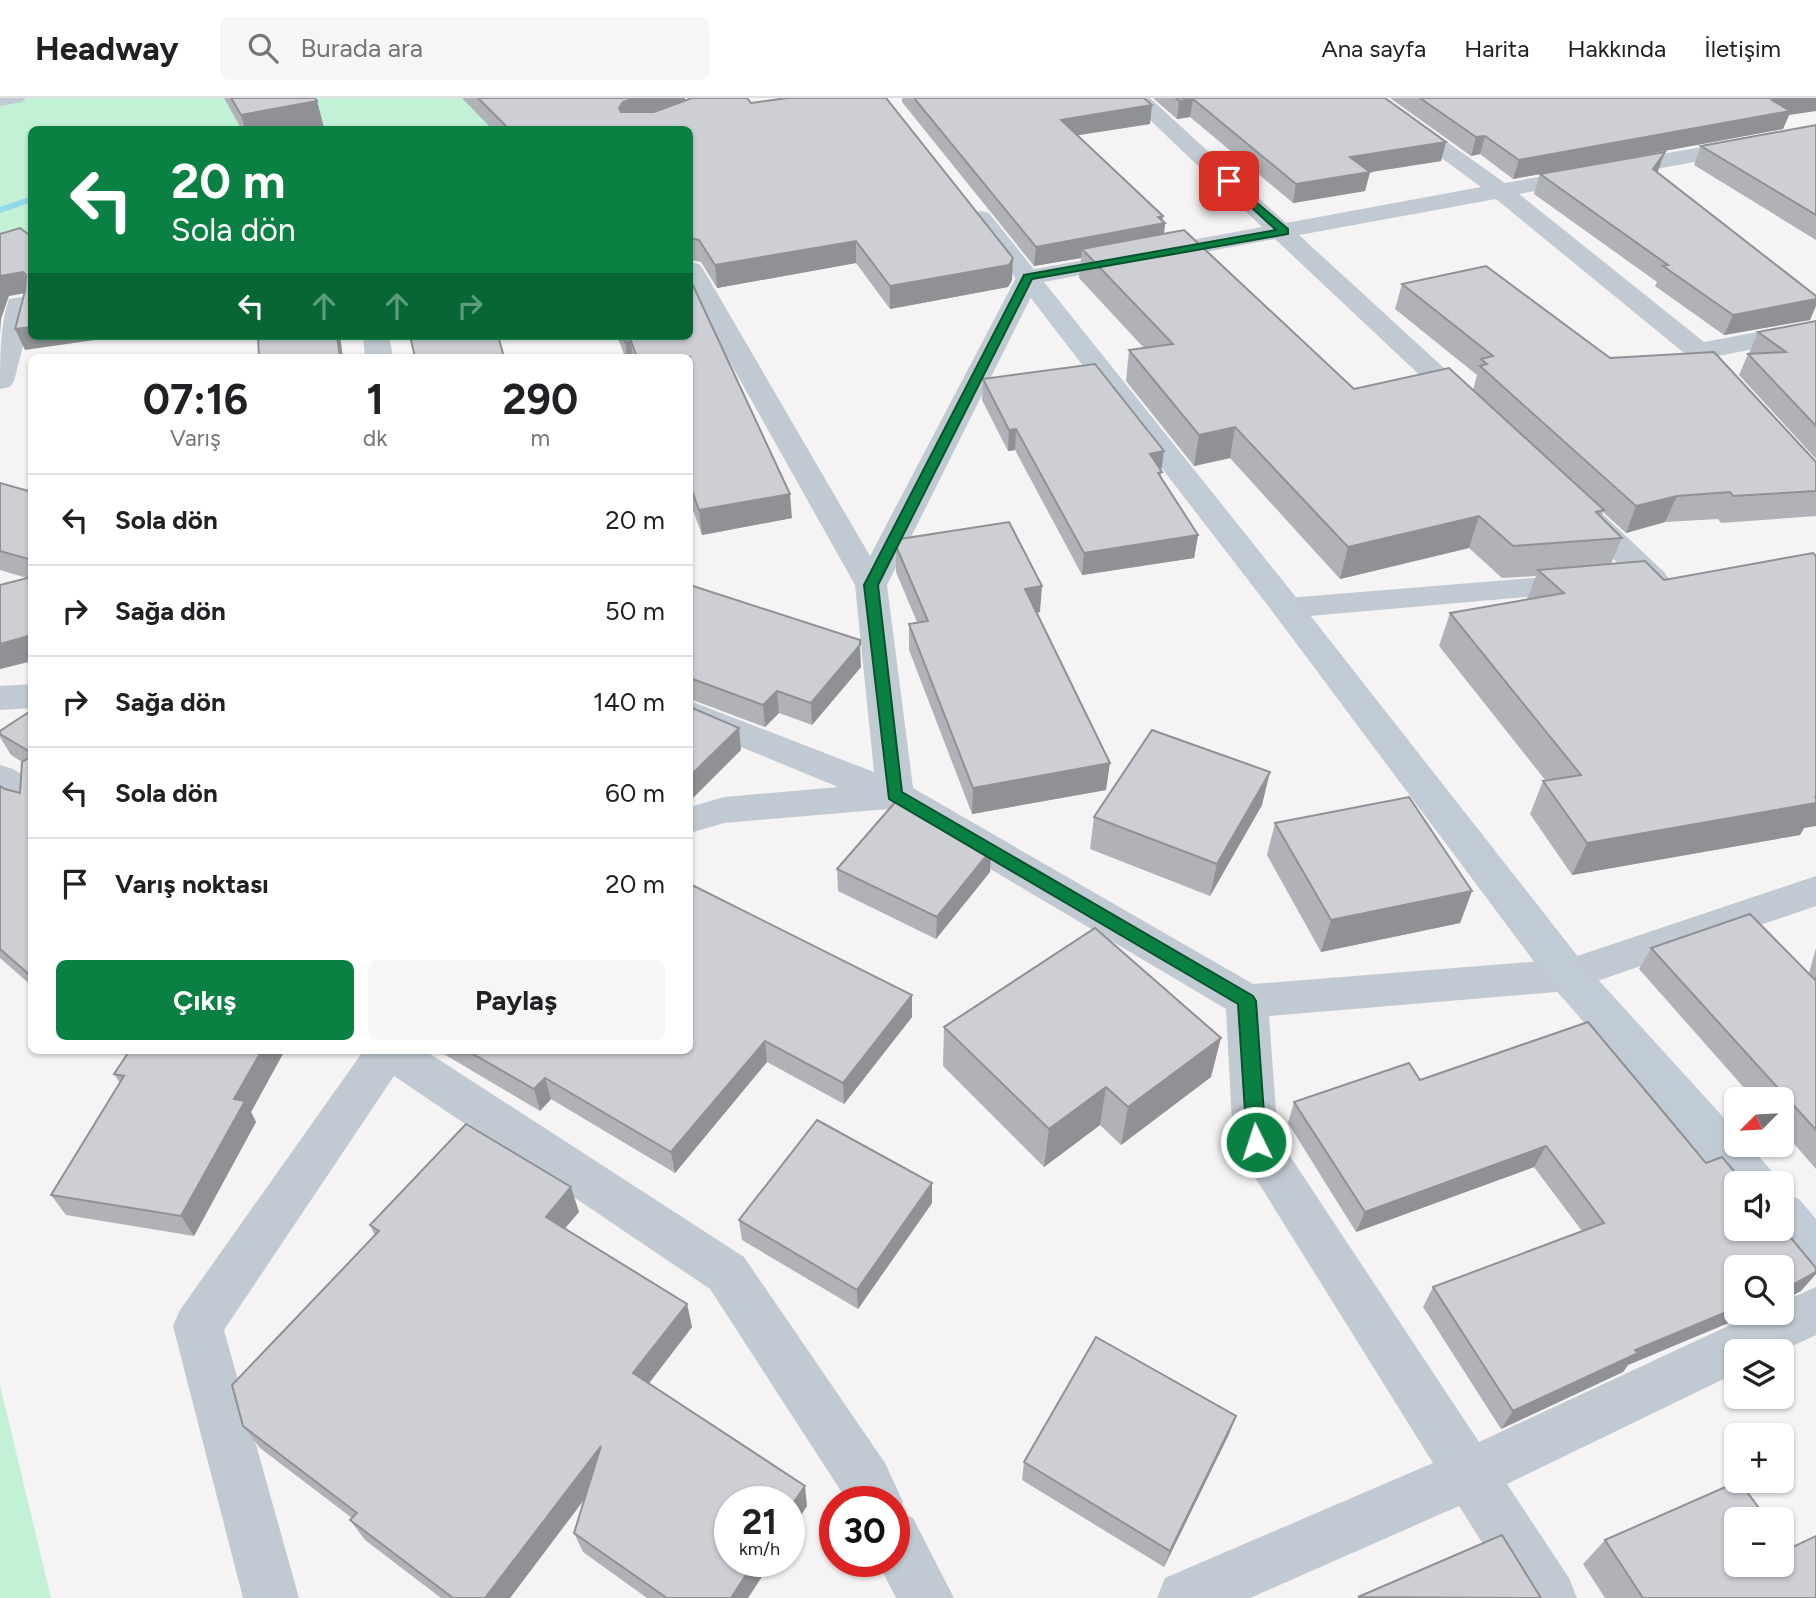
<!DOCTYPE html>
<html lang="tr">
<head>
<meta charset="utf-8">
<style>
	:root { --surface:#fff; --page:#f6f6f6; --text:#202124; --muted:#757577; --line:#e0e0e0; --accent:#0b8043 }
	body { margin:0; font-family:Figtree,sans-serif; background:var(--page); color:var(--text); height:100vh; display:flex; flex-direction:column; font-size:26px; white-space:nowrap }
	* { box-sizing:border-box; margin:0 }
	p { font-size:23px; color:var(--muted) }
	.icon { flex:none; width:38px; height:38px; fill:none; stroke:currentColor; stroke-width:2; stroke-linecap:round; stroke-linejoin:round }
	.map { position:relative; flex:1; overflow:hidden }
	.drawer { position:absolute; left:28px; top:256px; width:665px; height:700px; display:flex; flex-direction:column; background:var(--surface); border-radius:10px; box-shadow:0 2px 5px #0004 }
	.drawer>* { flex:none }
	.top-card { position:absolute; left:28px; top:28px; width:665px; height:214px; border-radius:10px; box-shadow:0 2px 5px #0004; background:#0b8043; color:#fff; overflow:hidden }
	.needle { width:46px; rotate:246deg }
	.fabs { position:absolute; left:1724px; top:989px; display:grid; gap:14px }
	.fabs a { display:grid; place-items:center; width:70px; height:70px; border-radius:10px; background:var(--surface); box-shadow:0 2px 5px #0004; font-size:35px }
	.speed { position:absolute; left:714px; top:1388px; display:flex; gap:14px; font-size:35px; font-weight:700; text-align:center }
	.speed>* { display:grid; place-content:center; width:91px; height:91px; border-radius:50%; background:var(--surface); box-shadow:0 2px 5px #0004; line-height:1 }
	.speed small { font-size:18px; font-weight:400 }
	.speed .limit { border:10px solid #d22; background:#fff; color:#111 }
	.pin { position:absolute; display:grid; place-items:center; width:60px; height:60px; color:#fff; margin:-30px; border-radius:14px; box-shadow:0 4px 10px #0006 }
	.me { position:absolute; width:77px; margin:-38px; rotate:356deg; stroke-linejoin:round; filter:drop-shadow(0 0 5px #0008) }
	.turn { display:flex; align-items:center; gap:24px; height:147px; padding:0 28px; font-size:32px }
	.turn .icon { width:91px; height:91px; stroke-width:2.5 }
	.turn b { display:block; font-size:49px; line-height:60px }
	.lanes { display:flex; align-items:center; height:66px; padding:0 28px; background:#0003; justify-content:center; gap:35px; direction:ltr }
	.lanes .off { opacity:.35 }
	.eta { display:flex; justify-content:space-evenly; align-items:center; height:119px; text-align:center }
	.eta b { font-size:42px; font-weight:700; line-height:49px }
	.button { display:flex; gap:14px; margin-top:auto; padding:14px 28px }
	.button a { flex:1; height:80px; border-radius:10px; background:var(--accent); color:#fff; font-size:28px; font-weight:700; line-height:80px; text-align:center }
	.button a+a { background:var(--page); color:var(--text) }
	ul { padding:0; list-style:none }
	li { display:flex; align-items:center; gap:21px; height:91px; padding:0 28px; border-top:2px solid var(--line) }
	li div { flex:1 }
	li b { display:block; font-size:26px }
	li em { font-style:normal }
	header { display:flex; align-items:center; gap:42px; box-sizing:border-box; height:98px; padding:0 35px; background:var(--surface); border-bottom:2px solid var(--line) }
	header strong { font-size:33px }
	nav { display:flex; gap:38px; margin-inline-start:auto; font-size:24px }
	.search { width:490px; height:63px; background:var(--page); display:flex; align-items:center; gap:18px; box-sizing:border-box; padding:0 24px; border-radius:10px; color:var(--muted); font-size:26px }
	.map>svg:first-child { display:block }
	.green { fill:#c3f1d5 }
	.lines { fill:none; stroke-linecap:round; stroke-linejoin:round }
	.stream { fill:#90daee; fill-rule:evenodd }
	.street { fill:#c1cad2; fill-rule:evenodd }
	.secondary { fill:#c1cbd6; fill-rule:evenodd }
	.wall { fill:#b0b2b7 }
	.shaded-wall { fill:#909195 }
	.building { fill:#cdcfd5; stroke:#909195; stroke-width:2 }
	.route { fill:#0b8043; stroke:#07532c; stroke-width:2 }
</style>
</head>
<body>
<header>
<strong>Headway</strong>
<div class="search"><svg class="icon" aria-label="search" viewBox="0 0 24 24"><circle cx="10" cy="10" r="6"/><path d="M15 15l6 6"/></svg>Burada ara</div>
<nav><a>Ana sayfa</a><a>Harita</a><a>Hakkında</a><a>İletişim</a></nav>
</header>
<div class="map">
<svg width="1816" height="1500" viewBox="0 0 1816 1500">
	<rect width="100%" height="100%" fill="#f5f3f3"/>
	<g class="green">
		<path d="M0 0H224L242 31 32 32 31 149 0 159Z"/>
		<path d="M304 0H572L490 32 316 31Z"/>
		<path d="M0 1287 51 1500H0Z"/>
	</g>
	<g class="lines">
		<path class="stream" d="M32 98V104L0 115V109Z"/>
		<g class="street">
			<path d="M1127 0H1150L1286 125 1481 89 1360 0H1385L1505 85 1816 28V42L1519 96 1704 244 1816 223V239L1718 258 1749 293 1745 299 1735 301 1725 299 1689 259 1496 101 1299 137 1480 303 1484 309 1480 315 1470 317 1460 315 1275 141 1038 185 887 487 913 690 1253 886 1568 861 1816 778V808L1568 893 1269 918 1278 1040 1479 1344 1758 1214H1782V1204L1816 1189V1237L1782 1253H1736V1275L1507 1386 1569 1480 1577 1500H1517L1459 1408 1250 1500H1157L1165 1480 1433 1365 1233 1044 1226 911 889 711 724 725 690 735V709L724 699 838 689 690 628V603L874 674 855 487 690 193V164L699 166 703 171 870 458 1019 174 1262 129Z"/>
			<path d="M32 197V213L14 283 10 289 0 291C0 264 0 225 9 201Z"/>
			<path d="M363 238H389L393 259H365Z"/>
			<path d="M1581 404 1592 406 1664 474 1669 481 1664 488 1653 491 1642 488 1570 420 1566 413 1570 406Z"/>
			<path d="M1583 476 1594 479 1599 486 1594 493 1287 520 1275 517 1271 510 1275 503 1287 500Z"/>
			<path d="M32 586V610L0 612V588Z"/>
			<path d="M0 667 13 671 32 683V715L19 711 0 698Z"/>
			<path d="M364 952H424L744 1159 885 1365 903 1404 899 1414 913 1420 954 1500H896L877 1463H894V1404H848L710 1191 394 978 224 1232 299 1500H243L173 1228 180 1212Z"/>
		</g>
		<g class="secondary">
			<path d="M0 0H26L22 4 0 8Z"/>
			<path d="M981 113 989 115 1299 503 1583 865 1736 1033V1046H1748L1770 1071 1777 1085H1736V1097L1553 889 1275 517 973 125 969 120 973 115Z"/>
			<path d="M1782 1095 1799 1101 1816 1121V1177L1799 1170 1765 1130H1782Z"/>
		</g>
	</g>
	<g class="wall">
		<path d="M224 0H315L317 3 324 30 316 32H242Z"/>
		<path d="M462 0H685V2L751 5 1012 182 1008 189 890 211 856 165 717 190 701 164 690 162V32H493Z"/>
		<path d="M902 0H1144L1150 26 1078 37 1165 125 1164 136 1354 291 1473 292 1477 277 1395 211 1402 186 1610 260 1816 364V418L1721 425 1718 421 1665 424 1626 435 1603 414 1601 419 1622 440 1611 466 1804 730 1800 737 1572 777 1530 716 1543 683H1546L1439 548 1450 515 1527 501 1536 478 1502 480 1469 450 1340 481 1230 360 1194 368 1126 283 1129 252 1144 250 1079 180 1081 160 1034 168 902 4Z"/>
		<path d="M1153 0H1385L1446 44 1441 63 1370 74 1365 93 1293 105 1190 19 1177 21Z"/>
		<path d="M1390 0H1816L1789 17 1783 31 1513 81 1480 56 1471 58Z"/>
		<path d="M1816 27V142L1694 67 1701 48Z"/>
		<path d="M1658 74 1810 222 1724 237 1655 188 1657 184 1534 96 1540 76Z"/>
		<path d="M1816 223V361L1739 277 1748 256H1750L1749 255 1758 234Z"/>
		<path d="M617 238H690L792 420 702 437 690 404V259H625Z"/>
		<path d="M983 281 1161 379 1198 437 1194 460 1082 477 1015 352 1008 353 982 302Z"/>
		<path d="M0 385 32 394V563L0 571V487L27 480 0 472Z"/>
		<path d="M896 448 1040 514 1036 515 1106 692 972 716 909 552V526L917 524 896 474Z"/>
		<path d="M690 487 861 569 812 627 779 615 765 629 690 601Z"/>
		<path d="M32 612V888L0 860V688L5 691 20 695 22 664 11 657 0 639V633Z"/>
		<path d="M1262 707 1210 798 1090 751 1094 719Z"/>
		<path d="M1275 725 1472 793 1460 825 1321 854 1267 757Z"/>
		<path d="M991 752 990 774 936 841 838 793 837 771Z"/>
		<path d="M1651 850 1809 875 1816 850V1071L1782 1032V1001H1754L1639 871Z"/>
		<path d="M912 897V919L844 1006 767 964 675 1075 551 1001 540 1013 437 952H690Z"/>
		<path d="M1588 924 1801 1193 1628 1267 1623 1274 1501 1331 1423 1209 1433 1189 1582 1133 1534 1069 1356 1134 1288 1025 1294 1004 1420 982Z"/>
		<path d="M944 929 1211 979 1121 1047 1100 1027 1044 1069 943 968Z"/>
		<path d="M130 952H285L251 1014 256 1024 194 1138 66 1117 51 1097 120 985 114 976Z"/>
		<path d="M932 1105 858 1211 742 1142 739 1122Z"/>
		<path d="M579 1114 565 1130 687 1206 692 1229 649 1285 807 1408 789 1436V1404L730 1463H772L748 1500H647L583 1454 574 1435 585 1401 510 1500H441L365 1442 350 1422 352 1420 260 1350 243 1328 375 1138 370 1127Z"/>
		<path d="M1236 1318 1229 1336 1164 1469 1022 1382 1024 1364Z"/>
		<path d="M1605 1442 1789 1451 1816 1500H1605L1583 1466Z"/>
	</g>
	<g class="shaded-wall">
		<path d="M634 0H685V2L626 25 619 10 623 4Z"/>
		<path d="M1787 0H1816V13L1789 17 1783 31 1513 81 1519 62 1772 2Z"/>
		<path d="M1193 1 1190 19 1177 21 1179 3Z"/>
		<path d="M317 3 324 30 316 32H245L241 17Z"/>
		<path d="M1152 7 1150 26 1060 40 1061 22Z"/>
		<path d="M1485 38 1480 56 1471 58 1476 39Z"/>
		<path d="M1446 44 1441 63 1346 78 1350 59Z"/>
		<path d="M1665 54 1658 73 1646 90 1653 71Z"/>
		<path d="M1370 74 1365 93 1293 105 1296 86Z"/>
		<path d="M1163 118 1162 126 1165 125 1163 145 1082 151 1081 160 1034 168 1036 149Z"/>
		<path d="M856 143V165L717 190 715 167Z"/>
		<path d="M1013 160 1012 182 1008 189 890 211V188Z"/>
		<path d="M23 174 32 194 9 198 1 221 0 236V178Z"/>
		<path d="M1816 201V208L1810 222 1724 237 1733 217Z"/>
		<path d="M32 229V238H122L25 252 15 231Z"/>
		<path d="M337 238H340L343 259H340Z"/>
		<path d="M631 243 633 259H627L625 244Z"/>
		<path d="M1235 329 1230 360 1194 368 1199 337Z"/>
		<path d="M1016 331 1015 352 1008 353 1009 332Z"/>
		<path d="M1164 353 1158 396 1150 356Z"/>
		<path d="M790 396 792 420 702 437 699 412Z"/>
		<path d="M1677 398 1665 424 1626 435 1636 408Z"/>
		<path d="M1479 418 1469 450 1340 481 1348 449Z"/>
		<path d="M1198 437 1194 460 1082 477 1084 455Z"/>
		<path d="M1042 488 1040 514 1023 517 1025 491Z"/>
		<path d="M32 537V563L0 571V546Z"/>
		<path d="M860 547 861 569 812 627 811 605Z"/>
		<path d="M777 593 779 615 765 629 763 607Z"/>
		<path d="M739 630 741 652 690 703V678Z"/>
		<path d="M1110 665 1106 692 972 716 973 690Z"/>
		<path d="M1270 674 1262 707 1210 798 1217 766Z"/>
		<path d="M1816 699V728L1804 730 1800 737 1572 777 1587 745Z"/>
		<path d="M991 752 990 774 936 841 937 819Z"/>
		<path d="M1472 793 1460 825 1321 854 1331 822Z"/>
		<path d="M912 897V919L844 1006 843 985Z"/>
		<path d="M1221 940 1211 979 1121 1047 1128 1009Z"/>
		<path d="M765 943 767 964 675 1075 671 1054Z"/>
		<path d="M262 952H285L251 1014 256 1024 194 1138 181 1118 234 1001Z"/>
		<path d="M545 980 551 1001 540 1013 534 991Z"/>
		<path d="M1106 989 1100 1027 1044 1069 1049 1031Z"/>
		<path d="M1546 1048 1534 1069 1356 1134 1365 1114Z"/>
		<path d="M932 1085V1105L858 1211 857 1192Z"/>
		<path d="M571 1089 579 1114 554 1143 546 1119Z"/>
		<path d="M1816 1174V1176L1801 1193 1782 1203V1191Z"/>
		<path d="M687 1206 692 1229 640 1297 633 1275Z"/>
		<path d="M1736 1210V1214H1755L1628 1267 1623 1274 1501 1331 1513 1313 1635 1252Z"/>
		<path d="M1236 1318 1229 1336 1164 1469 1170 1453Z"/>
		<path d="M601 1348 608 1369 510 1500H485Z"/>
		<path d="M805 1388 807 1408 789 1436V1411Z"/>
		<path d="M755 1463H772L748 1500H731Z"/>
	</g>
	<g class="building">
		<path d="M231 0H315L317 3 241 17Z"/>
		<path d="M478 0H634L623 4 619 10 621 14H654L692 0H747L751 5 787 0H886L1013 160 1009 167 890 188 856 143 715 167 699 142 690 140V32H510Z"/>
		<path d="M914 0H1144L1152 7 1061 22 1163 118 1158 119 1165 125 1036 149Z"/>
		<path d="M1176 0H1385L1446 44 1350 59 1370 74 1296 86 1193 1 1179 3Z"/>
		<path d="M1420 0H1787L1772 2 1790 13 1519 62 1485 38 1476 39Z"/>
		<path d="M1816 27V117L1701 48Z"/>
		<path d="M1665 54 1653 71 1816 198V201L1733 217 1663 168 1668 167 1540 76Z"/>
		<path d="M20 130 32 139V229L15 231 25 193 26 177 23 174 0 178V136Z"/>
		<path d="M1184 132 1354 291 1449 270 1604 412 1596 414 1622 440 1513 448 1479 418 1348 449 1235 329 1199 337 1129 252 1173 246 1082 151Z"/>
		<path d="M1486 168 1610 260 1714 254 1816 364V393L1733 398 1730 394 1677 398 1636 408 1480 268 1487 266 1481 261 1493 258 1402 186Z"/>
		<path d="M690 181 790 396 699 412 690 387V259H637L631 243 625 244 623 238H690Z"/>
		<path d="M1816 223V328L1748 256 1786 254 1758 234Z"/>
		<path d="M258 238H337L340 259H259Z"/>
		<path d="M410 238H498L504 259H415Z"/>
		<path d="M1095 266 1164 353 1150 356 1162 374 1158 375 1198 437 1084 455 1016 331 1009 332 983 281Z"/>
		<path d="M0 385 32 394V462L0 453Z"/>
		<path d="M1009 424 1042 488 1025 491 1110 665 973 690 909 526 928 523 896 448 900 441Z"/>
		<path d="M1813 455 1816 458V699H1815L1816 701V705L1587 745 1543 683 1581 677 1450 515 1564 495 1538 472 1645 463 1664 482Z"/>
		<path d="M31 479 32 537 0 546V487Z"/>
		<path d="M690 487 860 542V547L811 605 777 593 763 607 690 580Z"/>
		<path d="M690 609 739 630 690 678Z"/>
		<path d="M32 612V655L0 636V633Z"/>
		<path d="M1152 632 1270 674 1217 766 1094 719Z"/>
		<path d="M32 658V879L0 851V688L5 691 20 695 22 664Z"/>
		<path d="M1409 699 1472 793 1331 822 1275 725Z"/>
		<path d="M897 702 933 718 991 752 937 819 837 771Z"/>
		<path d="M690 786 912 897 843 985 765 943 671 1054 545 980 534 991 466 952H690Z"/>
		<path d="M1750 816 1815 882 1816 879V1032L1651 850Z"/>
		<path d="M1095 830 1221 940 1128 1009 1106 989 1049 1031 944 929Z"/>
		<path d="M1588 924 1706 1065 1722 1059 1744 1085H1736V1130H1782V1129L1816 1170V1174L1796 1185 1782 1191V1169H1736V1210L1635 1252 1638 1255 1513 1313 1433 1189 1604 1125 1546 1048 1365 1114 1294 1004 1409 965 1420 982Z"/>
		<path d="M130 952H262L234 1001 245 1003 181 1118 51 1097 124 978 114 976Z"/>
		<path d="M817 1022 932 1085 857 1192 739 1122Z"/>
		<path d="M466 1026 571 1089 546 1119 687 1206 633 1275 805 1388 789 1411V1404H730V1463H755L731 1500H667L574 1435 601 1348 485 1500H453L350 1422 357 1415 243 1328 232 1287 379 1133 370 1127Z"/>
		<path d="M1096 1239 1236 1318 1170 1453 1024 1364Z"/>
		<path d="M1739 1383 1767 1421H1736V1466H1782V1440L1789 1451 1816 1438V1500H1643L1605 1442Z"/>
		<path d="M1502 1437 1541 1500 1358 1499Z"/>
	</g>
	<path class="route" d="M1229 81 1288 131V136L1032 181 878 487 902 694 1253 898 1256 903 1266 1044 1263 1049 1256 1052 1250 1049 1247 1044 1238 906 889 701 864 487 1024 177 1276 132 1226 86 1224 83Z"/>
</svg>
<div class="fabs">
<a><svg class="needle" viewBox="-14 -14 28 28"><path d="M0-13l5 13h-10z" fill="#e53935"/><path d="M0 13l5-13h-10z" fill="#757577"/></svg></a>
<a><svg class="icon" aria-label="sound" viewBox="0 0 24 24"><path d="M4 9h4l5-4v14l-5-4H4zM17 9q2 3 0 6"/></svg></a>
<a><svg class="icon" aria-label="search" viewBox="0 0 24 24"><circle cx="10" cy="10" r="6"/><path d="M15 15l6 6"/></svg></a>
<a><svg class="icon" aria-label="layers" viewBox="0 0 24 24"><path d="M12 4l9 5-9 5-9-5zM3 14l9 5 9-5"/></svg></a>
<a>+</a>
<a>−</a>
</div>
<div class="speed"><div>21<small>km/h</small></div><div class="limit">30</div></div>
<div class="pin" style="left:1229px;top:83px;background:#d93025"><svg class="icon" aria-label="arrive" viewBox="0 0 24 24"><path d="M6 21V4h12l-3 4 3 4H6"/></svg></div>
<svg class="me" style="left:1256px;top:1044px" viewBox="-20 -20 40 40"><circle r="17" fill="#0b8043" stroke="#fff" stroke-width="3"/><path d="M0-11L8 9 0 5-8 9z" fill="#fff"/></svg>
<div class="top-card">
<div class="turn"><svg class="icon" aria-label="left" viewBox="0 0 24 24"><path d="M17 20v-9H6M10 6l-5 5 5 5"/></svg><div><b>20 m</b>Sola dön</div></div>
<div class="lanes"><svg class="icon" aria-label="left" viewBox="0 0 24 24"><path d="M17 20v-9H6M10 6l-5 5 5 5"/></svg><svg class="icon off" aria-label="ahead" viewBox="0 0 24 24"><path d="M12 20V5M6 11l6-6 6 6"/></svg><svg class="icon off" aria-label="ahead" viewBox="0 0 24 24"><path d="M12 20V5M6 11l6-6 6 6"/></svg><svg class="icon off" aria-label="right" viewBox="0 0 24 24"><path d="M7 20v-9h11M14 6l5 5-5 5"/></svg></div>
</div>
<section class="drawer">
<div class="eta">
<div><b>07:16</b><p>Varış</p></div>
<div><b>1</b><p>dk</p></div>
<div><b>290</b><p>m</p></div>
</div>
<ul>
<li><svg class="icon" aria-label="left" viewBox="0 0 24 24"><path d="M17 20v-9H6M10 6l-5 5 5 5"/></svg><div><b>Sola dön</b></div><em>20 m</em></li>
<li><svg class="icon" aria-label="right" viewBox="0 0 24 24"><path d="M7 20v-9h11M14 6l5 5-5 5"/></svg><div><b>Sağa dön</b></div><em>50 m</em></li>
<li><svg class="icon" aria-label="right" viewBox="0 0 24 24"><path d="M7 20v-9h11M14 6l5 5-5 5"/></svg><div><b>Sağa dön</b></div><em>140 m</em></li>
<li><svg class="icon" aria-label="left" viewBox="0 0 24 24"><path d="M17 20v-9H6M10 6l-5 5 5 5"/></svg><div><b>Sola dön</b></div><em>60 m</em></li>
<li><svg class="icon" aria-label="arrive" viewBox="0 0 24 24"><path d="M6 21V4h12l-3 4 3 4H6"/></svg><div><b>Varış noktası</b></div><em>20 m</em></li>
</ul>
<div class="button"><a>Çıkış</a><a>Paylaş</a></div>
</section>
</div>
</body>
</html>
